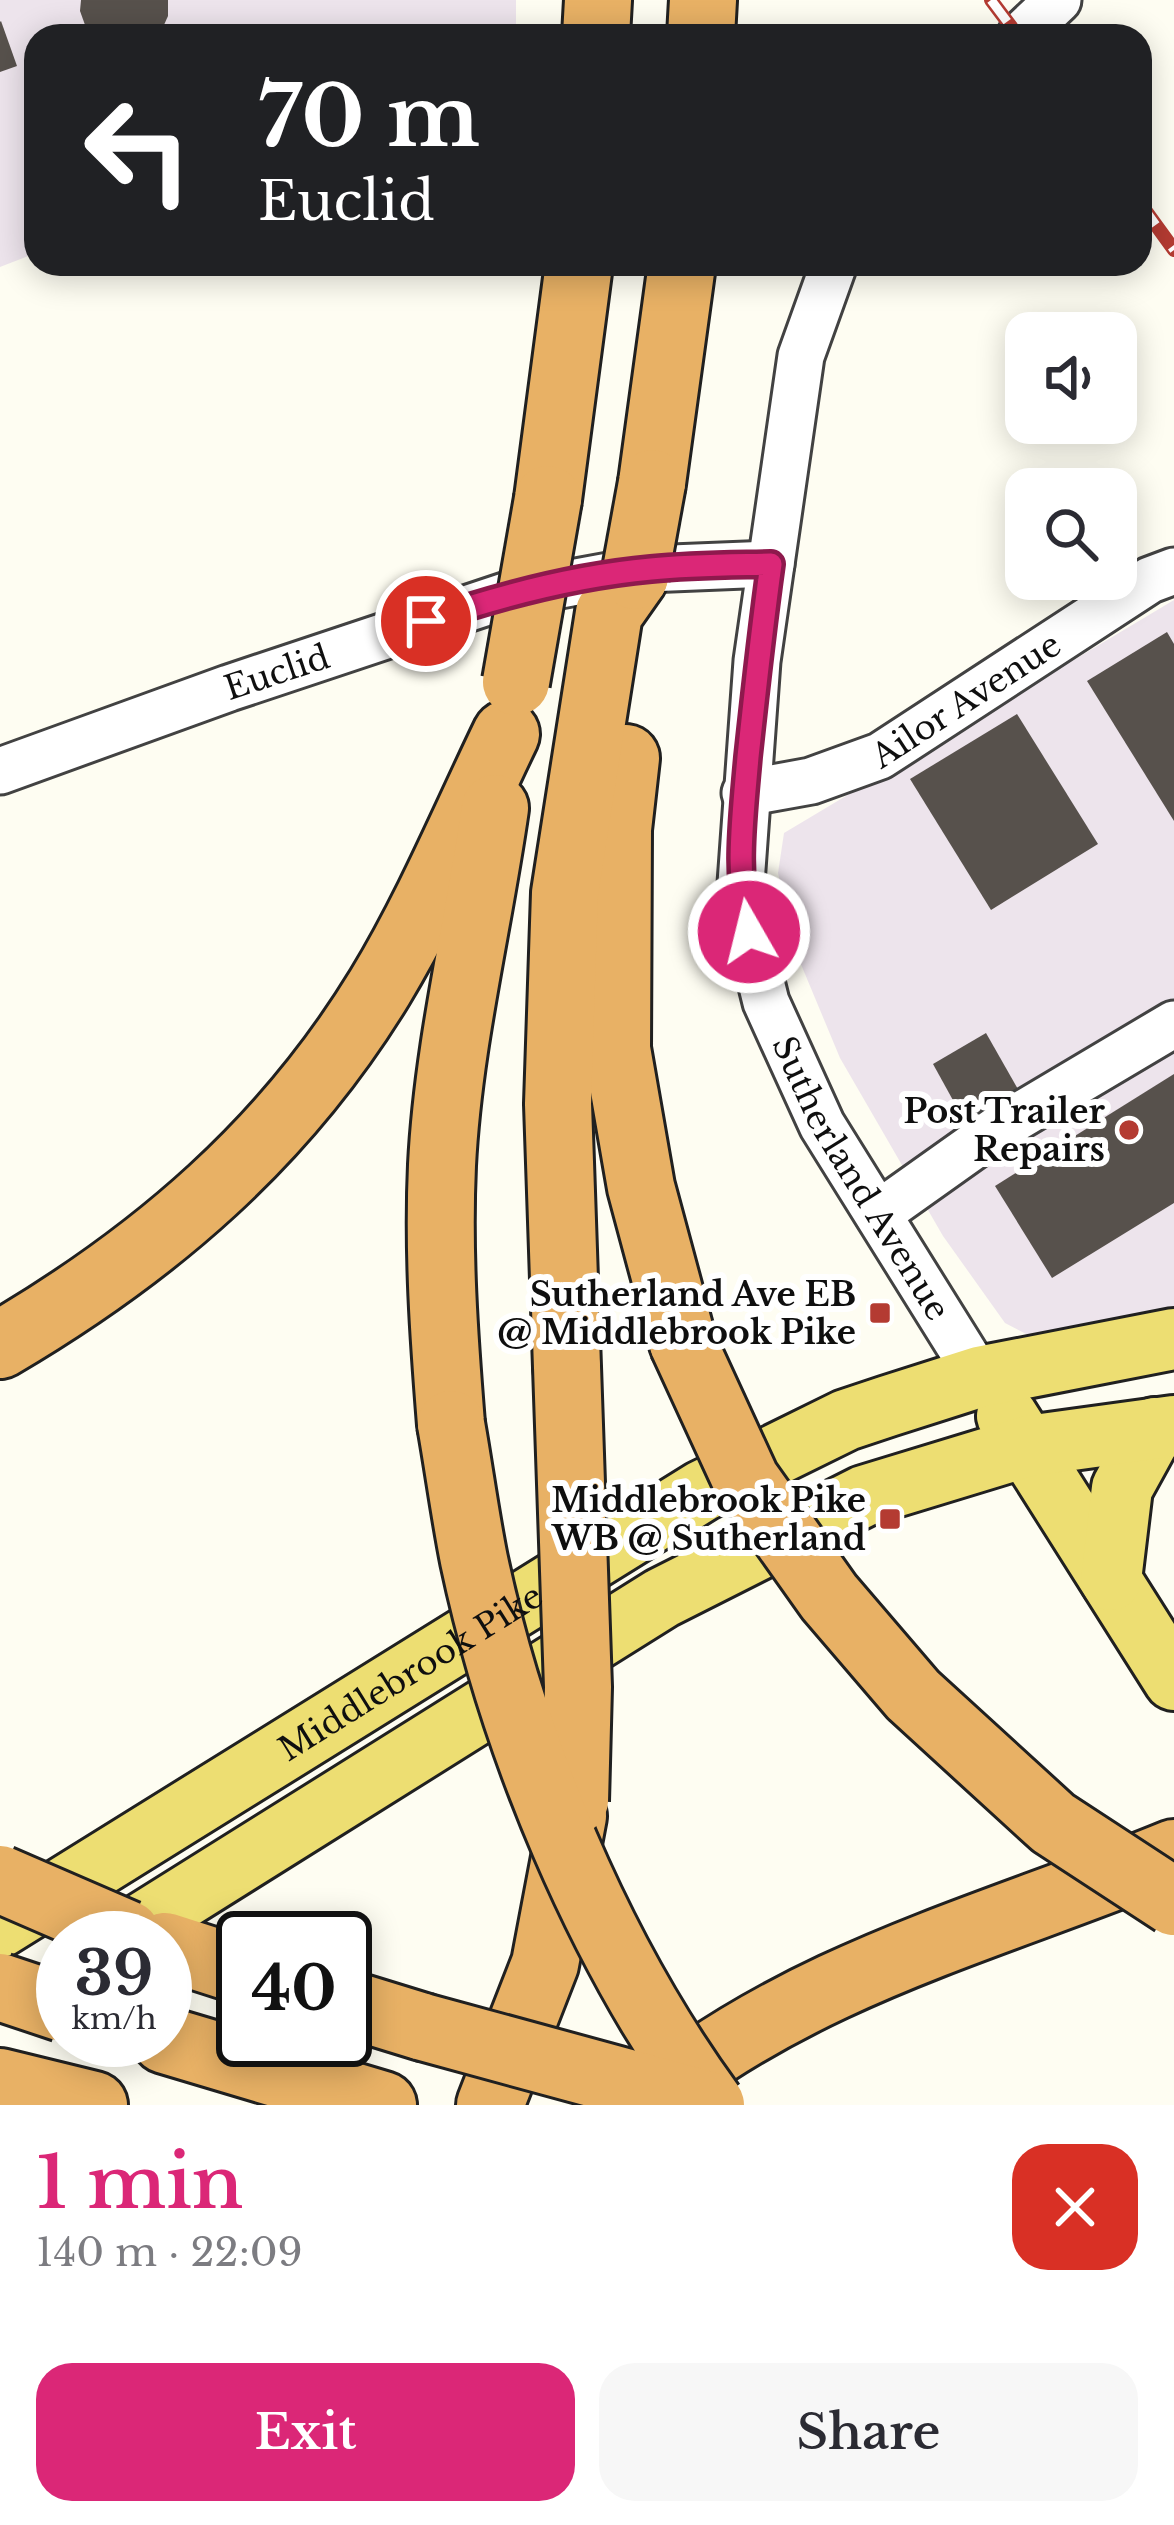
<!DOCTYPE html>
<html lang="en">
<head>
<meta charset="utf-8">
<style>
	:root { --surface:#fff; --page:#f7f7f7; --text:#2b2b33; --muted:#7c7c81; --accent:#db2777 }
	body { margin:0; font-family:"Libre Baskerville",serif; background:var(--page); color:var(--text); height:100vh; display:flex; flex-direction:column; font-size:45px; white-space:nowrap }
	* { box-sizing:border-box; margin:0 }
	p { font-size:39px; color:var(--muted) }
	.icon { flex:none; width:66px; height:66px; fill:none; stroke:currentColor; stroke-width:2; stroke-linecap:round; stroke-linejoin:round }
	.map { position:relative; height:2105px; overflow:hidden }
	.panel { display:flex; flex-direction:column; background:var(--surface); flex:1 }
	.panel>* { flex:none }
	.banner { position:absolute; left:24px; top:24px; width:1128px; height:252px; border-radius:36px; box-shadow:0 6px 30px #0003; background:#202124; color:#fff; overflow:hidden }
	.fabs { position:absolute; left:1005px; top:312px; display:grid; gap:24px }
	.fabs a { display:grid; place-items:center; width:132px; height:132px; border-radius:24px; background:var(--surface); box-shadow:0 6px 30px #0003; font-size:60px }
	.speed { position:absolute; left:36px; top:1911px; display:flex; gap:24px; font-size:60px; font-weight:700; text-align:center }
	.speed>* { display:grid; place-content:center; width:156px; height:156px; border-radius:50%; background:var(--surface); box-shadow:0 6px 30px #0003; line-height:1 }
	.speed small { font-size:30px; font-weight:400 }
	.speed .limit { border:6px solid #111; border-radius:18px; background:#fff; color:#111 }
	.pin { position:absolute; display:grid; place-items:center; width:102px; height:102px; color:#fff; margin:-51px; border:6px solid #fff; border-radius:50%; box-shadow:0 3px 12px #0007 }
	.me { position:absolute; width:132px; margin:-66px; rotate:352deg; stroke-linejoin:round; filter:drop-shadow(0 0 9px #0008) }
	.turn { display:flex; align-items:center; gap:42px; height:252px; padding:0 36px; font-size:54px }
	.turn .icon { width:156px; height:156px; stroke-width:2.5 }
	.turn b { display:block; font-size:84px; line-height:102px }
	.round { display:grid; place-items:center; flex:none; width:126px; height:126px; border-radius:36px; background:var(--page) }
	.headline { display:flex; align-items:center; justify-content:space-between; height:204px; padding:0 36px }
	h1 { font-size:72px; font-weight:600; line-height:90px; color:var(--accent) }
	.cta { display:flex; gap:24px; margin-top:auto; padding:24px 36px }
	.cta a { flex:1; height:138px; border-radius:36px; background:var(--accent); color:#fff; font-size:48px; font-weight:600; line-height:138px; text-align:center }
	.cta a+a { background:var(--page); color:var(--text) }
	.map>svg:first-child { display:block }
	.industrial { fill:#ede4ec }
	.building { fill:#57514c }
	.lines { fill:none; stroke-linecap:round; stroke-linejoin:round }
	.minor-casing { stroke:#424242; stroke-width:51 }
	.major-casing { stroke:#202020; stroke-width:66 }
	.highway-casing { stroke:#202020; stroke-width:72 }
	.minor { stroke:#fff; stroke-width:45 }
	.major { stroke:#edde72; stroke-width:60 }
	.highway { stroke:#e8b165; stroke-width:66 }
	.rail-casing { stroke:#b43b32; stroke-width:14 }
	.rail { stroke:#fff; stroke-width:9; stroke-dasharray:27; stroke-linecap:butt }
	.highway-bridge-casing { stroke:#202020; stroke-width:72; stroke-linecap:butt }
	.highway-bridge { stroke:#e8b165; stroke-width:66 }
	.route-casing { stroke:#8e194d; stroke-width:30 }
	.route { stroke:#db2777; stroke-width:21 }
	.poi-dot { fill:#b43b32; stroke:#fff; stroke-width:4.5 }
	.labels { text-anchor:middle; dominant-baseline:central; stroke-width:12; stroke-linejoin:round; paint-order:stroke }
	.street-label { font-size:33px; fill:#0f0f0f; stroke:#fff }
	.poi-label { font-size:33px; font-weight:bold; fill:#0f0f0f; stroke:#fff; text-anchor:end }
</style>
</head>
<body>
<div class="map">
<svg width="1174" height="2105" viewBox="0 0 1174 2105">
	<rect width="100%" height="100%" fill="#fefdf2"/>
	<g class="industrial">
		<path d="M0 0H516V36H36V253L0 267Z"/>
		<path d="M1174 600V1327L1034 1338 1005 1323 943 1236 840 1058 795 950 778 873 784 833Z"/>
	</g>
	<g class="building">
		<path d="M81 0H168V16L159 36H89L80 11Z"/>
		<path d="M1 21 17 66 0 72V22Z"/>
		<path d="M1167 632 1174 644V821L1087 681Z"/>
		<path d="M1017 714 1098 844 991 910 910 779Z"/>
		<path d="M986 1033 1019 1091 965 1122 933 1064Z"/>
		<path d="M1174 1074V1203L1052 1278 995 1186Z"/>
	</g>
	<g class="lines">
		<g class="minor-casing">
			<g id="minor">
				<path d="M1020 36 1058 0"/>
				<path id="s1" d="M834 264 801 356 757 661 740 897 766 1002 822 1125 979 1377"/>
				<path id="s2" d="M0 771 229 688 511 594 647 569 771 564"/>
				<path id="s3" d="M745 793 811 781 880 756 1150 580 1174 571"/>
				<path d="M878 1214 999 1128 1174 1024"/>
			</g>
		</g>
		<g class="major-casing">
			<g id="major">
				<path d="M1007 1416 1174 1680"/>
				<path d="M1111 1580 1122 1488 1155 1428"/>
				<path id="s4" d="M0 1927 702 1491 846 1420 888 1406 979 1377 1174 1339"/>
				<path d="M119 1938 662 1598 864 1496 1028 1446 1174 1426"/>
			</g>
		</g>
		<g class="highway-casing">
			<g id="highway">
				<path d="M596 36 598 0"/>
				<path d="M701 36 703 0"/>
				<path d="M652 483 682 264"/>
				<path d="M548 499 579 264"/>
				<path d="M626 758 618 829 617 1049 641 1187 683 1343"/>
				<path d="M0 1345C155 1254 285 1143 380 987 429 906 465 819 506 734"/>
				<path d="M567 1367 558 1104 565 893 609 613 635 576"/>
				<path d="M451 1424C444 1337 438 1252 442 1165 448 1045 478 927 495 808"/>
				<path d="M165 1946 243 1971"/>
				<path d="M345 2003 423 2027"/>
				<path d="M165 2040 383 2105"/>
				<path d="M0 2082 94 2105"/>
				<path d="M645 2103C804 1973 989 1929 1174 1853"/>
				<path d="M490 2105 545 1964 573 1816"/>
			</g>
		</g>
		<use href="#minor" class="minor"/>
		<use href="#major" class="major"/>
		<use href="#highway" class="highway"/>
		<g class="rail-casing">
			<g id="rail">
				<path d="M991 0 1018 36"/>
				<path d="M1140 203 1174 250"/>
			</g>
		</g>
		<use href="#rail" class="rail"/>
		<g class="highway-bridge-casing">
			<g id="highway-bridge">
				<path d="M635 576 652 483"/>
				<path d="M516 682 548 499"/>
				<path d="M683 1343 746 1480 829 1597 913 1695 1053 1823 1174 1902"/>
				<path d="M567 1367 578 1687 575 1801"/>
				<path d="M451 1424C459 1469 465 1515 474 1560 514 1748 598 1950 711 2105"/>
				<path d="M0 1879 127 1934"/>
				<path d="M0 1987 63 2008"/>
				<path d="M423 2027 709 2105"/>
			</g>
		</g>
		<use href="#highway-bridge" class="highway-bridge"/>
	</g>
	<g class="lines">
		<g class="route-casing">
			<path id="route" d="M426 621C499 596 574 576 651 569 691 565 731 565 771 564 762 628 755 692 748 757 743 815 735 875 749 932"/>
		</g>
		<use href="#route" class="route"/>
	</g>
	<g class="poi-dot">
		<circle cx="1129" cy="1130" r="12"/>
		<rect x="868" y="1301" width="24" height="24" rx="6"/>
		<rect x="878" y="1507" width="24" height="24" rx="6"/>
	</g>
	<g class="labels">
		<g class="street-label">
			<text stroke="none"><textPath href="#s2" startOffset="294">Euclid</textPath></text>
			<text stroke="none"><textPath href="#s3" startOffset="243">Ailor Avenue</textPath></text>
			<text stroke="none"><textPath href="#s1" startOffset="951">Sutherland Avenue</textPath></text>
			<text stroke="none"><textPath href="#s4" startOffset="483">Middlebrook Pike</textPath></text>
		</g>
		<g class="poi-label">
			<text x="1105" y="1111">Post Trailer<tspan x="1105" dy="38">Repairs</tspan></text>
			<text x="856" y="1294">Sutherland Ave EB<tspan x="856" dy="38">@ Middlebrook Pike</tspan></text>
			<text x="866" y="1500">Middlebrook Pike<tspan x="866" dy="38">WB @ Sutherland</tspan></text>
		</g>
	</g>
</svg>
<div class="fabs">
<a><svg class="icon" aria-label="sound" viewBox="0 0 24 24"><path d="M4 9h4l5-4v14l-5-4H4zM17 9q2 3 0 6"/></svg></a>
<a><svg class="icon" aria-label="search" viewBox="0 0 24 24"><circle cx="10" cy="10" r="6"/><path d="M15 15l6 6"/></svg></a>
</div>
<div class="speed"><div>39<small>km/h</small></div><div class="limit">40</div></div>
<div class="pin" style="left:426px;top:621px;background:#d93025"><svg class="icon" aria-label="arrive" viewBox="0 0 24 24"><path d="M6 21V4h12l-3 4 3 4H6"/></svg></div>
<svg class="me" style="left:749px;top:932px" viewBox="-20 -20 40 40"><circle r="17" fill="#db2777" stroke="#fff" stroke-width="3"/><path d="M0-11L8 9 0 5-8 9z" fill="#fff"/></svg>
<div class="banner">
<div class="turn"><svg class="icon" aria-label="left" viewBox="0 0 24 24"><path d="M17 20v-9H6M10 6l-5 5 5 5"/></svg><div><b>70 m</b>Euclid</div></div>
</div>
</div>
<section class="panel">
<div class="headline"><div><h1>1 min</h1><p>140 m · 22:09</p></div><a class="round" style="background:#d93025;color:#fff"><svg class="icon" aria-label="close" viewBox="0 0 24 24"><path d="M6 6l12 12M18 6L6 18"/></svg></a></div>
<div class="cta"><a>Exit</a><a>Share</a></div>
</section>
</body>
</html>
